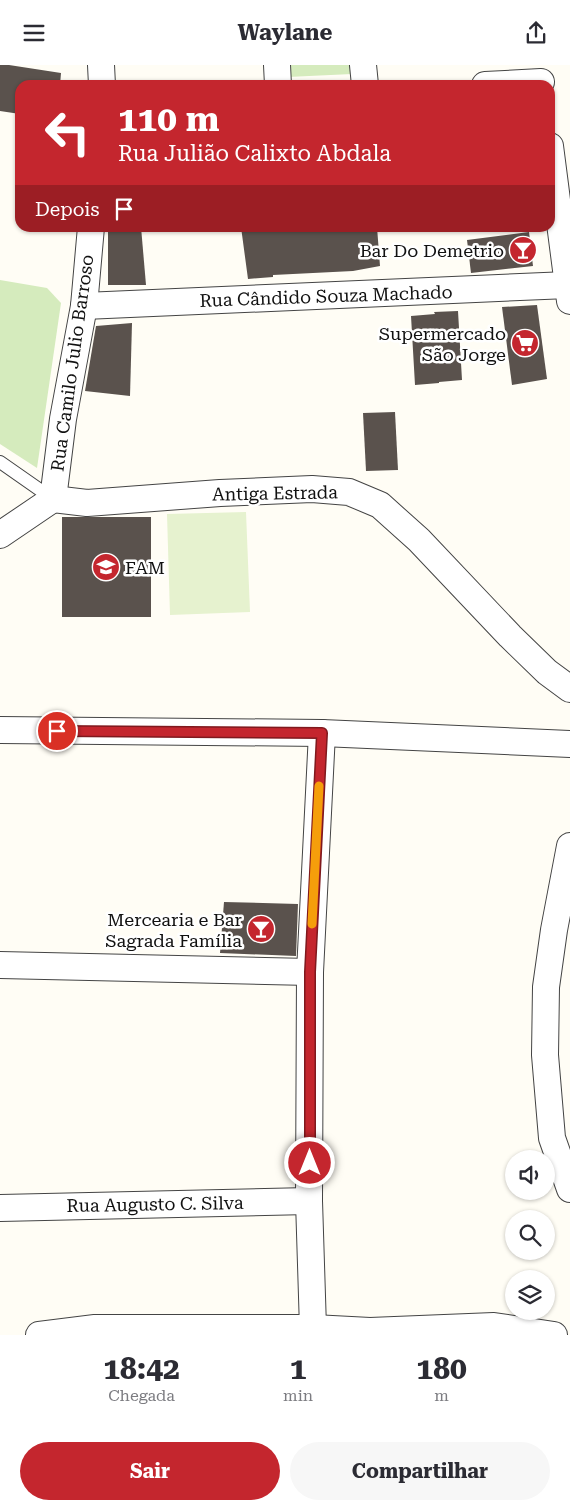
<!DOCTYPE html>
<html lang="pt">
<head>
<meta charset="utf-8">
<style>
	:root { --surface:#fff; --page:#f7f7f7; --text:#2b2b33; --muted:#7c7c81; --accent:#c4262e }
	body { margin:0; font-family:"Roboto Serif",serif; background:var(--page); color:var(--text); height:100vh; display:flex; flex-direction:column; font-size:19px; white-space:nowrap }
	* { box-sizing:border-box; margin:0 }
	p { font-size:16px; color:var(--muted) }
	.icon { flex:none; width:28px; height:28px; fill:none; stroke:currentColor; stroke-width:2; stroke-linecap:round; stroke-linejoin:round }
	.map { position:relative; height:1270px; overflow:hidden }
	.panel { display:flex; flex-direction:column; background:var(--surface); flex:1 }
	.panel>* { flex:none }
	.hud { position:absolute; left:15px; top:15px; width:540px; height:152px; border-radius:15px; box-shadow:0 1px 4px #0004; background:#c4262e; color:#fff; overflow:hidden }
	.tools { position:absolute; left:505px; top:1085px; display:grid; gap:10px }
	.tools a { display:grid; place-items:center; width:50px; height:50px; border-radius:50%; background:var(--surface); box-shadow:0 1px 4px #0004; font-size:25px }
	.pin { position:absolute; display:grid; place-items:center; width:42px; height:42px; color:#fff; margin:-21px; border:2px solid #fff; border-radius:50%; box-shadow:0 1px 5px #0007 }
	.me { position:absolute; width:55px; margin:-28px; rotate:0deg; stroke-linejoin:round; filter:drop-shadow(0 0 4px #0008) }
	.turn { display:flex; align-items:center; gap:18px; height:105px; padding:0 20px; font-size:22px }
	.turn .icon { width:65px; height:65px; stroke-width:2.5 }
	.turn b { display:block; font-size:35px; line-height:42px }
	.then { display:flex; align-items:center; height:48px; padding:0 20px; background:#0003; gap:10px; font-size:19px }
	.eta { display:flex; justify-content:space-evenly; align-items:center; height:85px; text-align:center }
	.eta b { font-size:30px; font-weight:700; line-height:35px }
	.primary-button { display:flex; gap:10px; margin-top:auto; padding:10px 20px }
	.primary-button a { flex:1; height:58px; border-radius:30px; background:var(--accent); color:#fff; font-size:20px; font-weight:700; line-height:58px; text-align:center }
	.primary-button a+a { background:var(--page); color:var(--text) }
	header { display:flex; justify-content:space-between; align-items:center; height:65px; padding:0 20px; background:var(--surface); font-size:22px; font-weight:700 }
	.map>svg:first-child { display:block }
	.green { fill:#d5ebbd }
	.pitch { fill:#e6f2cf }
	.building { fill:#5a524d }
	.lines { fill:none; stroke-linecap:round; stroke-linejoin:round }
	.lane-casing { stroke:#444; stroke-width:14 }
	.street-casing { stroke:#444; stroke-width:28 }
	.lane { stroke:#fff; stroke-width:12 }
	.street { stroke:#fff; stroke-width:26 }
	.route-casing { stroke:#7f191e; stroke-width:12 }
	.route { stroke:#c4262e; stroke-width:9 }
	.slow { stroke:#f59e0b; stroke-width:9 }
	.labels { text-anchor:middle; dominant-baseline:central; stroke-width:5; stroke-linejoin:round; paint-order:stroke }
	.poi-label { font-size:18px; fill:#111; stroke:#fff; text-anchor:end }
	.street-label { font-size:18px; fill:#111; stroke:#fff }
</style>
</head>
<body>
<header><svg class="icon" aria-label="menu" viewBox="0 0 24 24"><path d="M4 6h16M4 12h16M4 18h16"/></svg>Waylane<svg class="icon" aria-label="share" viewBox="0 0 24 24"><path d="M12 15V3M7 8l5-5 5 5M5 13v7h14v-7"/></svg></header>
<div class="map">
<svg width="570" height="1270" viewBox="0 0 570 1270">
	<rect width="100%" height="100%" fill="#fffdf5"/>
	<g class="green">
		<path d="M287 0H352V9L288 12Z"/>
		<path d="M0 215 47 223 61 238 37 403 0 379Z"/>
	</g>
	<path class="pitch" d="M246 447 250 547 170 550 167 449Z"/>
	<g class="building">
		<path d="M0 0H9L61 8 60 20H20V49L0 46Z"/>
		<path d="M108 162H141L146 220H108Z"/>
		<path d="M241 162H377L380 201 353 206 273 210V212L248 214Z"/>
		<path d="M529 167 533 201 471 208 467 175Z"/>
		<path d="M537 240 547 314 512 320 502 242Z"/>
		<path d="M458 246 462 315 439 317V318L415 320 411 251 435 249 434 247Z"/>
		<path d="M132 258 130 331 85 326 96 261Z"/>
		<path d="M395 347 398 405 366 406 363 348Z"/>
		<rect x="62" y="452" width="89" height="100"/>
		<path d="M224 837 298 839 296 891 220 888Z"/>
	</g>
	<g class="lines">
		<g class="lane-casing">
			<path id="lane" d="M0 397 53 434"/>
		</g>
		<g class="street-casing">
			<g id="street">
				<path d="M101 0 102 20"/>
				<path d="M277 0 278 20"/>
				<path d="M363 0 365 20"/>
				<path d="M485 20 541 17"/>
				<path d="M550 81 570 236"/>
				<path d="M84 241 568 220 570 222"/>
				<path d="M53 434 87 438 220 428 312 424 349 427 380 440 419 475 510 571 547 607 570 624"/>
				<path d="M53 434 63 354 84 241 91 162"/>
				<path d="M0 470 53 434"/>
				<path d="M0 665 322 668 570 679"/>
				<path d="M570 781 554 865 546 922 545 990 552 1073 570 1124"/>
				<path d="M0 900 310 907"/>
				<path d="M0 1143 309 1136"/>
				<path d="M313 1263 309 1136 310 907 322 668"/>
				<path d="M39 1270 95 1263H313L370 1266 494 1261 554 1270"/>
			</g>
		</g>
		<use href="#lane" class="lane"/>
		<use href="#street" class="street"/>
	</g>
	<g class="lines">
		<g class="route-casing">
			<path id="route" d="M57 666 322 668 310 907V1098"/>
		</g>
		<use href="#route" class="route"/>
		<path class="slow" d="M312 859 319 721"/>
	</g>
	<defs>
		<g id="bar-disc" transform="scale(1.4375)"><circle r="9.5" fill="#c4262e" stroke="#fff"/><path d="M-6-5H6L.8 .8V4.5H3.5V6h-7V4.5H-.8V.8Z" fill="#fff"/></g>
		<g id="supermarket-disc" transform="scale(1.4375)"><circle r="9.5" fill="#c4262e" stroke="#fff"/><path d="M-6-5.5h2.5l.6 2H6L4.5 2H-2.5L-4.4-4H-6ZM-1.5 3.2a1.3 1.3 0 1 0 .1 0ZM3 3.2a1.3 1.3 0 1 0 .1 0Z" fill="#fff"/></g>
		<g id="school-disc" transform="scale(1.4375)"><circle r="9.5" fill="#c4262e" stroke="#fff"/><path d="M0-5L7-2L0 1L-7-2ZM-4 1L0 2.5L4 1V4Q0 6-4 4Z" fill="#fff"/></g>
	</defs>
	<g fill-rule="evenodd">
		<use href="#bar-disc" x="523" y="185"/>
		<use href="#supermarket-disc" x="525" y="278"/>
		<use href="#school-disc" x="106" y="502"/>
		<use href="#bar-disc" x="261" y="864"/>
	</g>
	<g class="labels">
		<g class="poi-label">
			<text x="504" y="185">Bar Do Demetrio</text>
			<text x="506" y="268">Supermercado<tspan x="506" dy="21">São Jorge</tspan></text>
			<text x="125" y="502" text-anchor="start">FAM</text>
			<text x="242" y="854">Mercearia e Bar<tspan x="242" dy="21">Sagrada Família</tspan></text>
		</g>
		<g class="street-label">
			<text transform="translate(326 231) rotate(-2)">Rua Cândido Souza Machado</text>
			<text transform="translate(72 298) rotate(-82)">Rua Camilo Julio Barroso</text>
			<text transform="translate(275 428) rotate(-1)">Antiga Estrada</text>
			<text transform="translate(155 1139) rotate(-1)">Rua Augusto C. Silva</text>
		</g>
	</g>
</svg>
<div class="tools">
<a><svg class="icon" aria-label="sound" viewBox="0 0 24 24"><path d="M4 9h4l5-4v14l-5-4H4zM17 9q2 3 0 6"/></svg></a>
<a><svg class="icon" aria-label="search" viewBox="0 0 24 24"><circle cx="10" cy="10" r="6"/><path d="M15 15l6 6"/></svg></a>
<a><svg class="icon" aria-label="layers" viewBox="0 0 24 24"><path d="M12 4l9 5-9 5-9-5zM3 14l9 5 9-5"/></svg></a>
</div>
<div class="pin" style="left:57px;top:666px;background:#d93025"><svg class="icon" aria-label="arrive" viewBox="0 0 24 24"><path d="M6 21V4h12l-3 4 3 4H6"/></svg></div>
<svg class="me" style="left:310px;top:1098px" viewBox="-20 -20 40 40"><circle r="17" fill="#c4262e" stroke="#fff" stroke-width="3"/><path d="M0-11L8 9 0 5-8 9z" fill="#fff"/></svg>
<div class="hud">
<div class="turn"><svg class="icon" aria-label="left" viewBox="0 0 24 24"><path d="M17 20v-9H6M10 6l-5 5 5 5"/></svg><div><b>110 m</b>Rua Julião Calixto Abdala</div></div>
<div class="then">Depois<svg class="icon" aria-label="arrive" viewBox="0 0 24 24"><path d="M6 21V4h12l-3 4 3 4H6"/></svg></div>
</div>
</div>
<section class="panel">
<div class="eta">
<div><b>18:42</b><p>Chegada</p></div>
<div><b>1</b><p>min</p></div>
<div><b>180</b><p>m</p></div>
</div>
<div class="primary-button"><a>Sair</a><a>Compartilhar</a></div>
</section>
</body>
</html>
